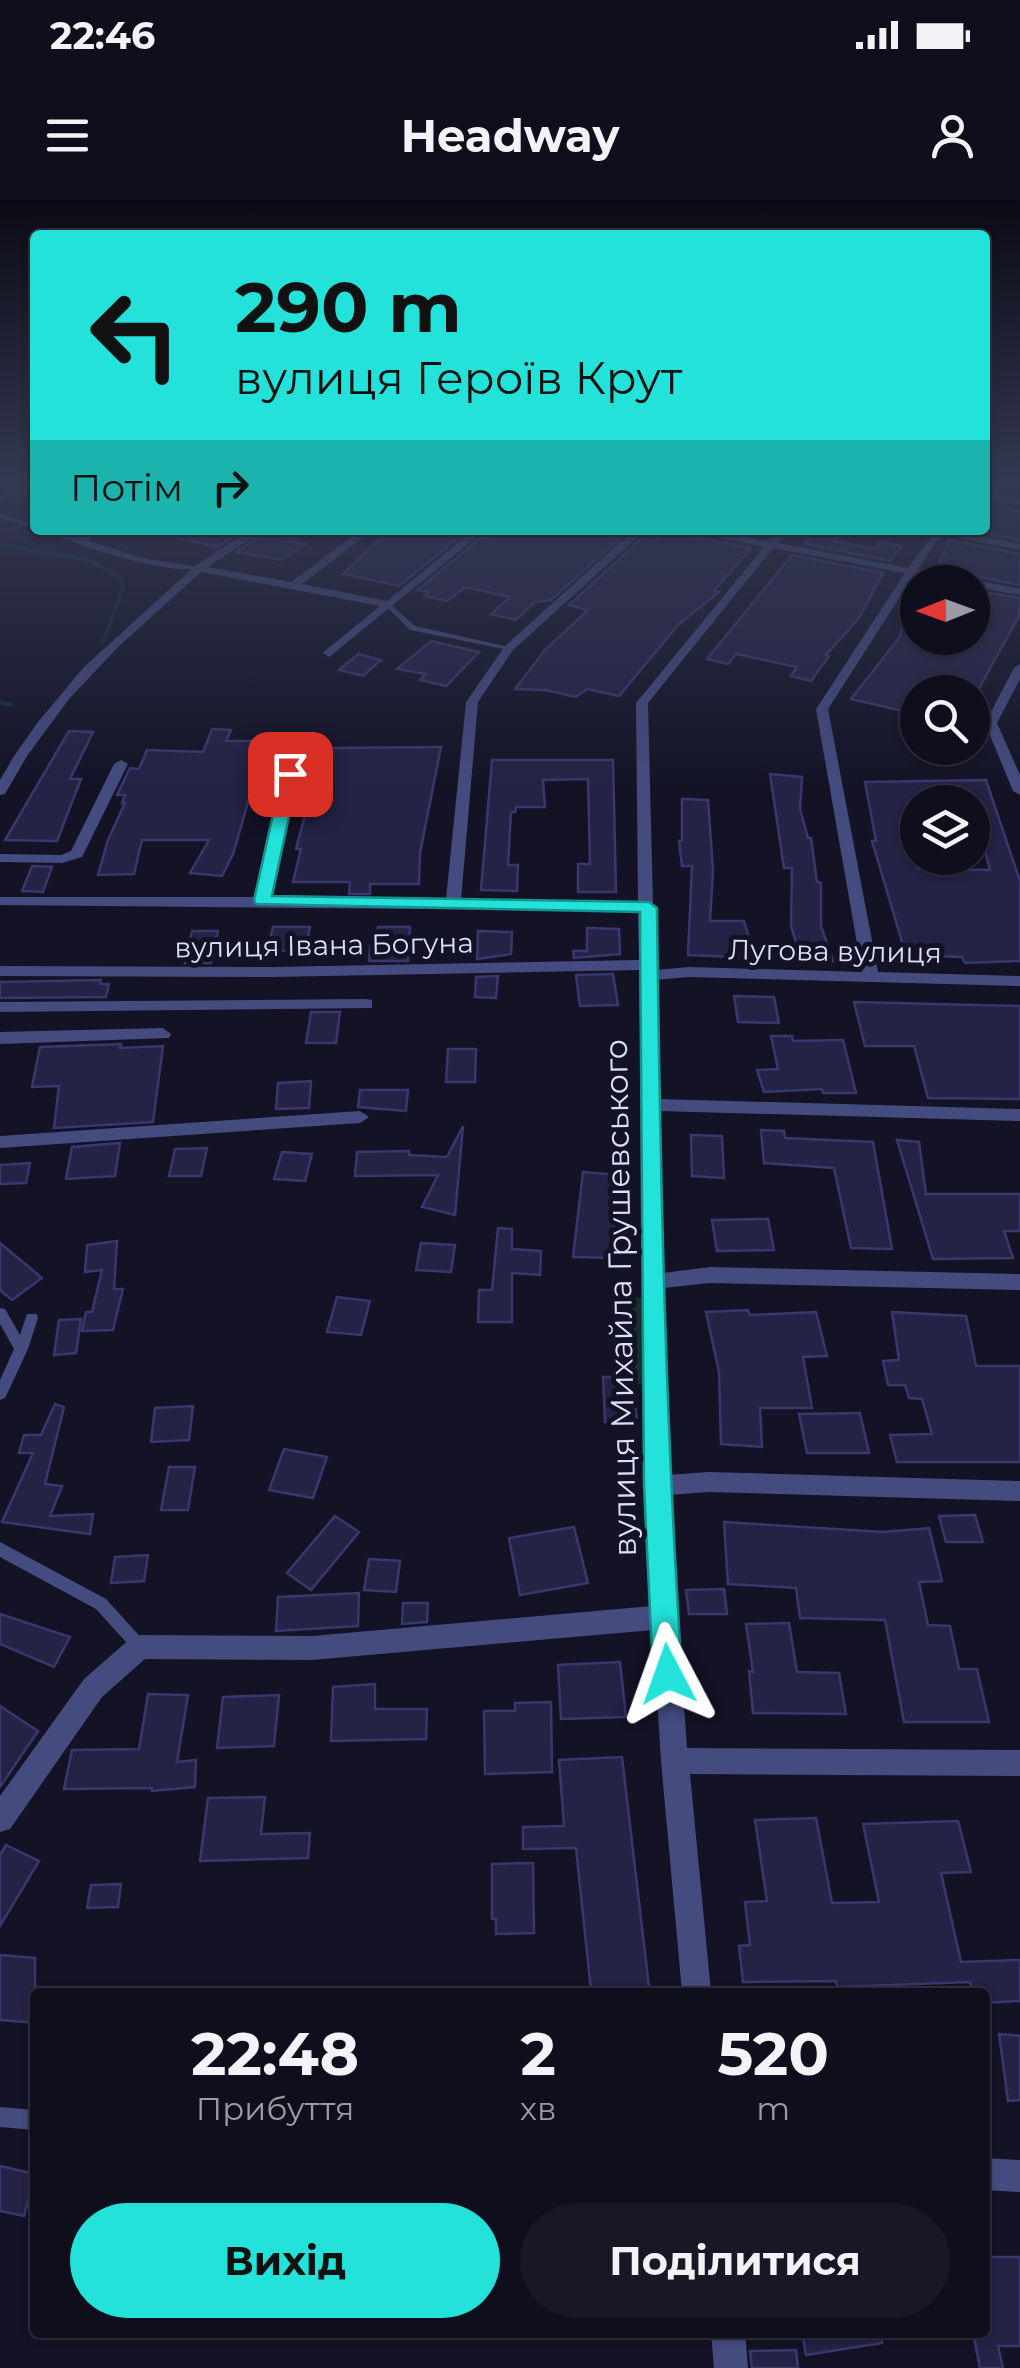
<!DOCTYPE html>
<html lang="uk">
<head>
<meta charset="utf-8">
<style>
	:root { --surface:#0f0e1c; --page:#181725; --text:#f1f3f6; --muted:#9b9ca3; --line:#2f2e3b; --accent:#22e2d9 }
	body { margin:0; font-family:Montserrat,sans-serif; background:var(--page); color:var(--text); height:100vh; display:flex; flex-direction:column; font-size:38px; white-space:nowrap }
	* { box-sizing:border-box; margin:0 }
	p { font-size:32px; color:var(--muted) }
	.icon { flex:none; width:55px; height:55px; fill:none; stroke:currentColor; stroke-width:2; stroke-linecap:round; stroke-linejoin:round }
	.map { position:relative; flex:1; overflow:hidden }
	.drawer { position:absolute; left:30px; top:1788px; width:960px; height:350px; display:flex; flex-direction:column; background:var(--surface); border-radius:10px; box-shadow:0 2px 8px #0004,0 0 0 2px var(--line) }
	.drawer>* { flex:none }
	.banner { position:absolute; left:30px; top:30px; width:960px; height:305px; border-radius:10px; box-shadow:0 2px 8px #0004,0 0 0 2px var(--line); background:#22e2d9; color:#111; overflow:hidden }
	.needle { width:65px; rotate:269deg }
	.buttons { position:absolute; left:900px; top:365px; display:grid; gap:20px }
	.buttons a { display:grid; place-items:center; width:90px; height:90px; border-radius:50%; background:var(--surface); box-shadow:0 2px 8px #0004,0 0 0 2px var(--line); font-size:50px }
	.pin { position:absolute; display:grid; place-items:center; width:85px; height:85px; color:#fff; margin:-42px; border-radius:20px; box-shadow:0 5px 15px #0006 }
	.me { position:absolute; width:110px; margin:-55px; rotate:356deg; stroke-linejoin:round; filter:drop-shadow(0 0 8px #0008) }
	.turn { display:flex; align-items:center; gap:35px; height:210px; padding:0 40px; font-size:45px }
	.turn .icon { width:130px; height:130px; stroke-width:2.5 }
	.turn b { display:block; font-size:70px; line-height:85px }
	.then { display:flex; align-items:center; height:95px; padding:0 40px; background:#0003; gap:20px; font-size:38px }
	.eta { display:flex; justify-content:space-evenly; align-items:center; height:170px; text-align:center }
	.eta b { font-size:60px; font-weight:700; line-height:70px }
	.cta { display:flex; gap:20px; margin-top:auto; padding:20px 40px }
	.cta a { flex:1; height:115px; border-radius:60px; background:var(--accent); color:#111; font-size:40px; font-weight:700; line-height:115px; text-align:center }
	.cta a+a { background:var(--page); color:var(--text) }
	.status { display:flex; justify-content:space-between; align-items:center; height:70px; padding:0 50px; background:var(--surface); direction:ltr }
	.status svg { height:28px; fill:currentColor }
	header { display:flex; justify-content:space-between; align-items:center; height:130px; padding:0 40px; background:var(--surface); font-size:45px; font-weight:700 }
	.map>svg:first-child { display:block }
	.green { fill:#17302b }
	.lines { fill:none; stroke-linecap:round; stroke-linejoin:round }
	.stream-far1 { stroke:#122a41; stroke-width:4 }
	.stream { stroke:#122a41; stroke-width:5 }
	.building { fill:#242245; stroke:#3a376e; stroke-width:2.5; fill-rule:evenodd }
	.lane { fill:#444b7f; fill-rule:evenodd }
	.street { fill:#444b7f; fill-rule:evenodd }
	.route { fill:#22e2d9; stroke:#16938d; stroke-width:2.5 }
	.labels { text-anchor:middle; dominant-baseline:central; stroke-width:10; stroke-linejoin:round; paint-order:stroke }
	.far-street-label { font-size:28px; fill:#dddefb; stroke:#141326 }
	.street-label { font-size:32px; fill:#dddefb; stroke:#141326 }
</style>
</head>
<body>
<div class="status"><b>22:46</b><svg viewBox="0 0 49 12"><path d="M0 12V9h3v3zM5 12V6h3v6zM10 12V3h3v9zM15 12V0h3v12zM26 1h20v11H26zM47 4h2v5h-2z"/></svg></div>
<header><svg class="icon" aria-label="menu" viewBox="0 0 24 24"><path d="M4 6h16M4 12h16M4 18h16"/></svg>Headway<svg class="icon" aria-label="person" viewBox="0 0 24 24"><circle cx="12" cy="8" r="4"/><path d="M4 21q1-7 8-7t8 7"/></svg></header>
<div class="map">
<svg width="1020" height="2168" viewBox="0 0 1020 2168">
	<rect width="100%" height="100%" fill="#141326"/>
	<path class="green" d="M617 1096 647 1098 650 1185 614 1183Z"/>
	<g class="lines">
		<g class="stream-far1">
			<path d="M0 292 16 284"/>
			<path d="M0 345 89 360 121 378 123 388 103 442"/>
		</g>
		<path class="stream" d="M0 503 11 504"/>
	</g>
	<g class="building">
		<path d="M985 305 1020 311V340L968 330H985Z"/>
		<path d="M177 330H244L217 347 176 338Z"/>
		<path d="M267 330H306L289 341 305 344 281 360 237 352Z"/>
		<path d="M389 330H449L464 333 399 386 343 374Z"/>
		<path d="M505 330 577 336 583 330H596L623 335 551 400 535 402 516 420 491 414 510 397 465 387 447 401 424 396 429 392 417 390 482 337 493 340Z"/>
		<path d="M814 330H841L834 341 875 349 880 342 902 346 890 361 805 344Z"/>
		<path d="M664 331 751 348 714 391 719 392 679 424 619 496 587 489 576 497 545 490 515 489 545 450 588 410 569 405 641 339 654 341Z"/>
		<path d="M949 340 1020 354V385L937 369Z"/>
		<path d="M792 355 883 373 859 418 826 455 829 456 811 481 791 476 797 467 736 454 728 464 707 459Z"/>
		<path d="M972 390 1020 398 1019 416 977 492H918V508L905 505 903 511 851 499 899 438 914 392H918V438H972Z"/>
		<path d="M431 441 479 452 446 486 420 480 426 474 397 469Z"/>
		<path d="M358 454 381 460 363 476 339 470Z"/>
		<path d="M212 529 231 530 226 541H266L233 654 222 676 190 673 209 640H142L134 674 98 675 108 640 125 603H122L125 595H117L130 568 139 569 147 550 203 552Z"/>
		<path d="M69 531 93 532 70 579H81L57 641 5 640Z"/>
		<path d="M441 547 420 653 419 684H370V694H349L350 682H293L301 649H296L310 596 317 585 323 548Z"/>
		<path d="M492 560H613L616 692H578V664H590L588 579 543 580 545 607H516L515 612H511L508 665H518L517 691 481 690Z"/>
		<path d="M770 574 802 577 800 609 808 638H811L817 682 821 683V726L833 761 802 762 791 726 792 668H784Z"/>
		<path d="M986 580 1020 681V761L965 763 962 757 906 755 872 641H876L865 582ZM918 602H972L990 670 918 669Z"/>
		<path d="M682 599 708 600 713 670 710 721H744L755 758 688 755 692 666H682L679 641H682Z"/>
		<path d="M32 666 52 667 43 692 22 691Z"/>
		<path d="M273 727H310L305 751H267Z"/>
		<path d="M378 727H410L408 761H369L370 746H377Z"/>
		<path d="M587 728 619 729 620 754 574 758 573 751H587Z"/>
		<path d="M192 731H218L211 763H185Z"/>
		<path d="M478 731 512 732 511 754 477 759Z"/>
		<path d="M613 774 618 805 580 806 576 775Z"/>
		<path d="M498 776 496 798 475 797 476 777Z"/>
		<path d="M101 780 100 784H109L106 797 0 798V782Z"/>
		<path d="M734 796 774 797 779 823 738 822Z"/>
		<path d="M854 802 1020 806V899L928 898 914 846H865Z"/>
		<path d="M311 812H340L336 843H306Z"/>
		<path d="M771 836H792L793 841 843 840 856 893H823L822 889 764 892 757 870 778 869Z"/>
		<path d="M121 844 120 848 163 846 153 922 54 928 59 886 32 887 40 847Z"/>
		<path d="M448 849H476L475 882H446Z"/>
		<path d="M311 881 309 908 276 909 278 883Z"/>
		<path d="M360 890H408L406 911 358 907Z"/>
		<path d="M463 926 455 1015 422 1007 438 975 355 976 357 952 409 951V955L447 957Z"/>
		<path d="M761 930 784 931 785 938 873 942 892 1049 851 1048 834 968 764 963Z"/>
		<path d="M691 935 722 936 724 978 692 976Z"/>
		<path d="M897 940 919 942 926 994H1020V1031H1004L1013 1058 933 1059Z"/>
		<path d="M120 943 115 976 66 979 72 947Z"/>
		<path d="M207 948 201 976H169L175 949Z"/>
		<path d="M282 952 312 954 305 981 274 979Z"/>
		<path d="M30 963 26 983 0 984V965Z"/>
		<path d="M583 972 619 975 611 1058 573 1057Z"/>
		<path d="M768 1019 774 1050 717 1051 712 1020Z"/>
		<path d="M498 1028 512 1029V1049L541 1051 540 1075 512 1073V1122H478L479 1090H492Z"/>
		<path d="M117 1041 114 1089H123L113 1130 82 1131 86 1112H92L102 1070 85 1072 87 1045Z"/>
		<path d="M0 1043 42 1078 12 1100 0 1090Z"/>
		<path d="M421 1043 455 1045 451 1072 416 1070Z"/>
		<path d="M337 1097 370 1101 361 1135 327 1132Z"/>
		<path d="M748 1110 750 1115 816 1112 827 1156 803 1157 812 1208H760L762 1247 721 1244 719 1172 706 1112Z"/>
		<path d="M892 1112 966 1116 976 1166H1020V1262H897L890 1235 932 1234 922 1199 909 1198 905 1185H888L883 1161 899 1160Z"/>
		<path d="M81 1119 76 1153 54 1155 59 1120Z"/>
		<path d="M603 1177H632L637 1222H605Z"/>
		<path d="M55 1204 64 1207 45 1284 62 1286 50 1316 93 1314 90 1334 2 1322 33 1253H19L24 1235H41Z"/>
		<path d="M193 1206 189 1240 151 1242 155 1208Z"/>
		<path d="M860 1213 869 1253H807L799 1214Z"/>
		<path d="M284 1249 327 1257 313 1298 269 1290Z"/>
		<path d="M169 1267H195L188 1310H161Z"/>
		<path d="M975 1315 983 1342H946L939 1316Z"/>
		<path d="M335 1316 359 1332 311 1390 287 1373Z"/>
		<path d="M724 1322 883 1332 929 1328 942 1381 919 1382 928 1425 950 1426 959 1469H977L989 1522H904L885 1420 800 1418 796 1388 728 1384Z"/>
		<path d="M574 1327 588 1383 520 1395 509 1338Z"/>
		<path d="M148 1355 144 1381 111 1383 115 1357Z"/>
		<path d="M369 1359 400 1361 396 1392 364 1390Z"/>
		<path d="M724 1389 727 1414H689L686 1390Z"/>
		<path d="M359 1393 358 1426 276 1431 278 1397Z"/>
		<path d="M403 1403H428L427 1422 402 1424Z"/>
		<path d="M0 1414 70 1437 54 1467 0 1444Z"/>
		<path d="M789 1423 797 1472 839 1473 846 1514 753 1513 749 1471 753 1472 746 1424Z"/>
		<path d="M620 1462 626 1517 561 1519 558 1465Z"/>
		<path d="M375 1484V1509H427L426 1539 331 1541 333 1487Z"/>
		<path d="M148 1494 188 1495 177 1562 196 1560 195 1587 152 1591V1588L64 1589 72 1550 139 1549Z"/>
		<path d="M279 1495 274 1546 217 1548 223 1497Z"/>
		<path d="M551 1502 552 1572 485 1574 484 1511H515V1503Z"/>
		<path d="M0 1506 38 1531 0 1587Z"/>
		<path d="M622 1557 649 1787 591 1791 576 1648 523 1649V1627L564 1626 559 1560Z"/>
		<path d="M265 1597 261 1634 310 1633 308 1658 200 1661 208 1598Z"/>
		<path d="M816 1618 832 1703 879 1702 863 1624 958 1621 971 1672 941 1673 961 1762 1020 1760V1801L985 1803V1792H973L970 1782 837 1787 836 1781 743 1782 739 1746 750 1745 745 1702 767 1701 755 1620Z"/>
		<path d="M6 1645 39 1661 0 1726V1655Z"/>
		<path d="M533 1663 534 1733 496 1734V1719H492V1664Z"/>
		<path d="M121 1684 118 1707 87 1708 91 1685Z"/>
		<path d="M0 1755 35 1758V1823L0 1820Z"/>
		<path d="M999 1834 1020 1836V1900L1008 1901Z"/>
		<path d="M0 1966 35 1974 24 2016 0 2011Z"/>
		<path d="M985 2057H1020V2146H998L1003 2168H980L973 2132H985Z"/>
		<path d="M802 2132H881L882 2143 806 2155Z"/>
		<path d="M796 2150 798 2168H752L750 2151Z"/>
	</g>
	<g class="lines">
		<g class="lane">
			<path d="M22 284H29L0 302V297Z"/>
			<path d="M0 314 35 325V329L0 318Z"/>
			<path d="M45 330H54L142 358 202 368C168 376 78 346 45 330Z"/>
			<path d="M385 403H389L415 426 513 448 509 450 410 430 385 405Z"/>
			<path d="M0 1108 5 1109 20 1135 27 1114H37L38 1118 28 1149 7 1194 5 1198 0 1200V1180L14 1149 0 1124Z"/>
			<path d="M0 1342 106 1399 145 1442 148 1447 145 1452 140 1455 135 1452 96 1409 0 1357Z"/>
			<path d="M0 1907 35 1910V1930L0 1927Z"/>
		</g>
		<g class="street">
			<path d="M985 293 1020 299V305L985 299Z"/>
			<path d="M89 330H101L87 341H79V337Z"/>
			<path d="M251 330H263L208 367 291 382 361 330H373L302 384 387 401 474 330H485L329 457 323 453 325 451 380 406 201 372 118 447 69 499 27 556 5 594 0 595V580L14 556 38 522 84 467 195 366Z"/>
			<path d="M634 330H645L513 450 478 502 461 700 638 702 636 503 764 347 687 330H708L768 341 778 330H788L778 343 908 368 934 333 929 330H949L1020 344V350L945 335 937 340 918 369 1020 389V395L972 386V382L914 375 828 509 878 772 1020 776V786L689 777 655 780 658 899 1020 909V921L659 911 663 1073 710 1067 1020 1074V1090L710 1083 663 1088 668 1275 708 1272 1020 1281V1301L708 1292 669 1295 687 1548 1020 1550V1576L690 1574 711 1792H682L661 1561 653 1430 312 1460 145 1459 102 1497 10 1629 0 1632V1596L84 1479 131 1438 140 1435 312 1436 652 1406 646 1286 639 770 272 777 0 776V766L272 767 639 760 638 711 0 705V697H256L291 542 297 538 303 542 270 697 446 699 466 502 505 446ZM773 348 905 373 816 509 862 772 689 767 655 770 654 710 657 707 653 704 648 503Z"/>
			<path d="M1020 464V479L997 523 1020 575V595L1013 591 985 523 1014 468Z"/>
			<path d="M121 560 128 564 82 657 62 663 0 662V654L61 655 71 651 114 564Z"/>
			<path d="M366 799 372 800V808L0 812V802Z"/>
			<path d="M163 828 171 834 169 838 0 844V832Z"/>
			<path d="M360 911 369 917 360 923 0 948V936Z"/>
			<path d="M985 1958 1020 1960V1992L985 1990Z"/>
			<path d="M711 2132H745L748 2168H714Z"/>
		</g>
	</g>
	<linearGradient id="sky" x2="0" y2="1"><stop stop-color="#0b0a15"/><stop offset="0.48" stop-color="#343952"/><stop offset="1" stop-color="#343952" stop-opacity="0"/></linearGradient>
	<rect width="1020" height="588" fill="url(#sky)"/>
	<path class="route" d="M290 569 298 574 272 696 649 702 657 708C660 963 665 1218 682 1474L678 1484 668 1488 657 1484 653 1474 644 1286 640 712 256 704 254 700 282 574Z"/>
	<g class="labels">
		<g class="far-street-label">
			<text transform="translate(324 745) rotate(-1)">вулиця Івана Богуна</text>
			<text transform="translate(835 751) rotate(1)">Лугова вулиця</text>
		</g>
		<g class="street-label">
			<text transform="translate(620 1098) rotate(-91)">вулиця Михайла Грушевського</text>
		</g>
	</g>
</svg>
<div class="buttons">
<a><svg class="needle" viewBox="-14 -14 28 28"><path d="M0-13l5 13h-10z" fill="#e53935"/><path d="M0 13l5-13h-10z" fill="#9b9ca3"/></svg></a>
<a><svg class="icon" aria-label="search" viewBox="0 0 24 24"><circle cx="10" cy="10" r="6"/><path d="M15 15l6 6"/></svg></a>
<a><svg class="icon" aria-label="layers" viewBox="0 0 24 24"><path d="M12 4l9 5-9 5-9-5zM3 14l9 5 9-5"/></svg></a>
</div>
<div class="pin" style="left:290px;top:574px;background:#d93025"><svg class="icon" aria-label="arrive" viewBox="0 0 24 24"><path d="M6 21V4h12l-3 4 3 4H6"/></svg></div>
<svg class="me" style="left:668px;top:1474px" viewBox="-20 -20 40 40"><path d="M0-17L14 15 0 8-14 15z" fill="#22e2d9" stroke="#fff" stroke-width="4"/></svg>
<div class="banner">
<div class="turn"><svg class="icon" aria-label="left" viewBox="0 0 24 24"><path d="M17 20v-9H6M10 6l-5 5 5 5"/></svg><div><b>290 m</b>вулиця Героїв Крут</div></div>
<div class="then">Потім<svg class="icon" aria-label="right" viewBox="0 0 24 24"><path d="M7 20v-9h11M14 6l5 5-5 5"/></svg></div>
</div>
<section class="drawer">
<div class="eta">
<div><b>22:48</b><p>Прибуття</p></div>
<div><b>2</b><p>хв</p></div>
<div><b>520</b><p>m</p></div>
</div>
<div class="cta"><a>Вихід</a><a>Поділитися</a></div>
</section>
</div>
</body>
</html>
